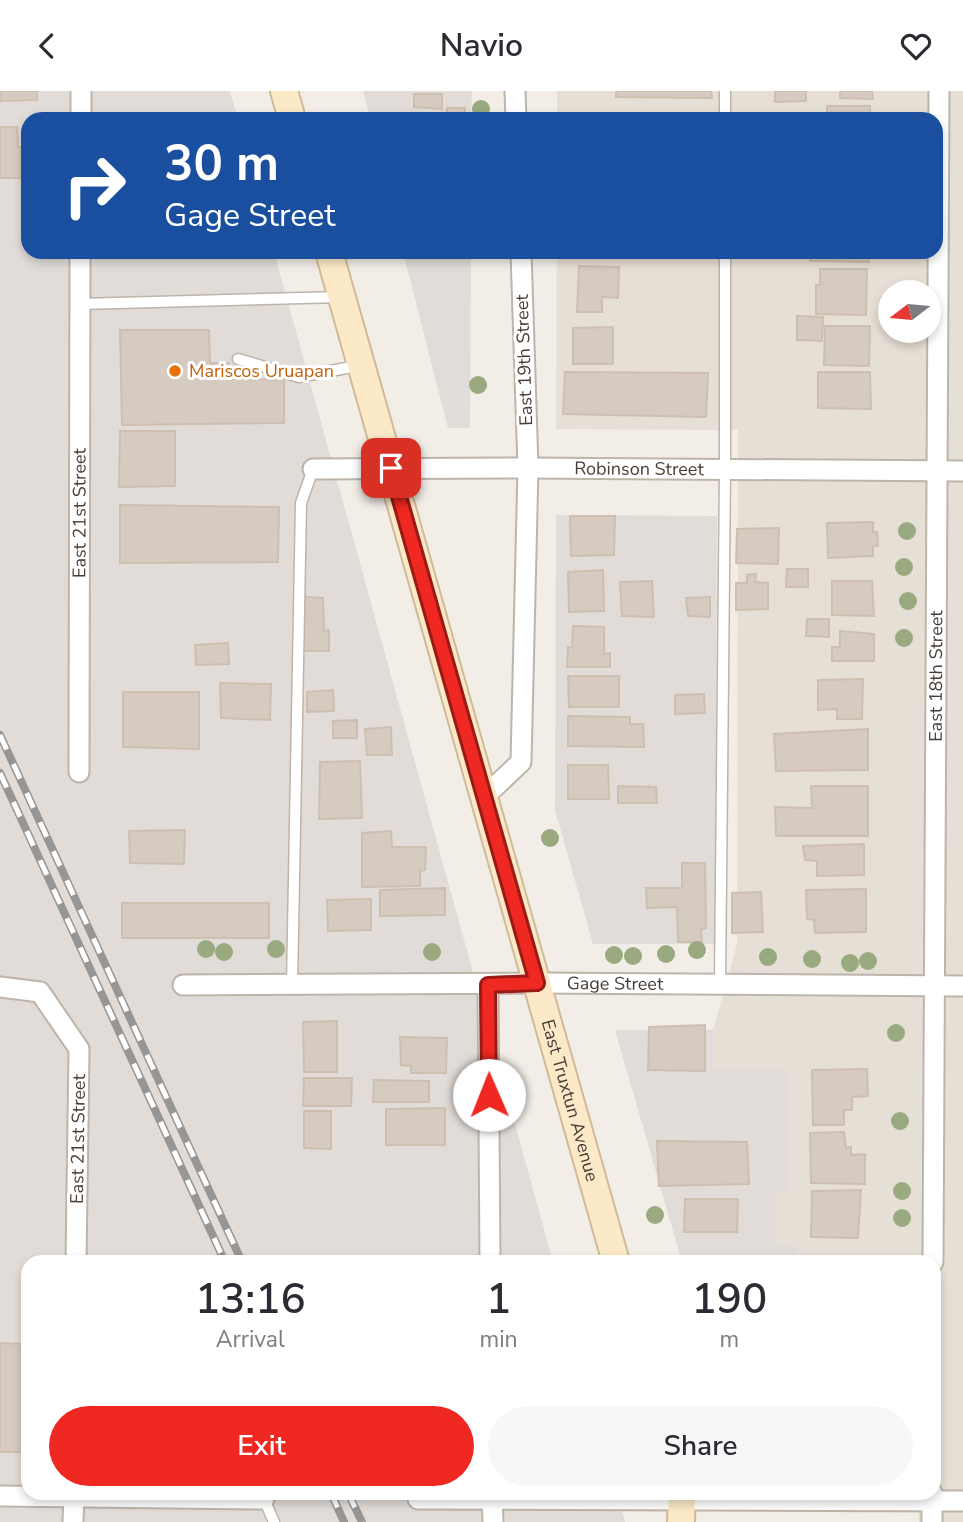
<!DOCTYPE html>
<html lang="en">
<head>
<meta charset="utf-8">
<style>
	:root { --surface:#fff; --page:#f7f7f7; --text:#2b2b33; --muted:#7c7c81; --accent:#ef2821 }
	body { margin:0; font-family:"Nunito Sans",sans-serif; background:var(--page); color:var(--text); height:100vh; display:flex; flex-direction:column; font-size:26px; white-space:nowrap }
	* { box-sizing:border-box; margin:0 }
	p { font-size:23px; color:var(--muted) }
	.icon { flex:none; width:38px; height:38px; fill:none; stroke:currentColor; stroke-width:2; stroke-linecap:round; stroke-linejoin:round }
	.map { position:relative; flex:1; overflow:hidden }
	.details { position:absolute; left:21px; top:1164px; width:920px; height:245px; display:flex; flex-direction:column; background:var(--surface); border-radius:21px; box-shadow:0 4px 10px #0003 }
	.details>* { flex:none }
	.top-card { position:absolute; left:21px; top:21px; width:922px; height:147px; border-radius:21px; box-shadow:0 4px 10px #0003; background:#1a4fa0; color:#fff; overflow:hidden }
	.needle { width:46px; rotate:254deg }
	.fabs { position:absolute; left:878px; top:189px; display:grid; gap:14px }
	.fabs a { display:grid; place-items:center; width:63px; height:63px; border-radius:50%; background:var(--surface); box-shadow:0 4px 10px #0003; font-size:35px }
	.pin { position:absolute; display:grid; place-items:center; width:60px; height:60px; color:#fff; margin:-30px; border-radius:14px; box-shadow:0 4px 10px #0006 }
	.me { position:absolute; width:77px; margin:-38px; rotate:359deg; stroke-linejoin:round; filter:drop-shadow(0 0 5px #0008) }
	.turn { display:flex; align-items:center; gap:24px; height:147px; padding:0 28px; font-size:32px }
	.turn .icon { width:91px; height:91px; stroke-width:2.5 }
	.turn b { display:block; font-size:49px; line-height:60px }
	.eta { display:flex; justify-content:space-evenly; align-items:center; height:119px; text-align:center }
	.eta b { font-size:42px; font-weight:600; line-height:49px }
	.primary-button { display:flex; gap:14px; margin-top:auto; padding:14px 28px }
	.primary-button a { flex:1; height:80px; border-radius:42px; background:var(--accent); color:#fff; font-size:28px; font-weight:600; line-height:80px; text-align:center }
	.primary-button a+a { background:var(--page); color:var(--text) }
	header { display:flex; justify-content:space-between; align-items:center; height:91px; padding:0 28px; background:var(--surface); font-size:32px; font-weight:600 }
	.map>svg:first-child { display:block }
	.residential { fill:#e6dfd5; fill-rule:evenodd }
	.industrial { fill:#e2dcd8 }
	.building { fill:#d6cbc0; stroke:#cebfb0; stroke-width:2 }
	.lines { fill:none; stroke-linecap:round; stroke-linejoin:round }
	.service-casing { stroke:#bdb4aa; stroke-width:13 }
	.minor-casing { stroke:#bdb4aa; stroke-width:23 }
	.secondary-casing { stroke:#d0bb98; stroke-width:30 }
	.service { stroke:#fff; stroke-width:10 }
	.minor { stroke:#fff; stroke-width:19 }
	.secondary { stroke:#fce9c7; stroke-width:26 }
	.rail-casing { stroke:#969696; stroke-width:8 }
	.rail { stroke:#fff; stroke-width:5; stroke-dasharray:16; stroke-linecap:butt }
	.tree { fill:#99aa80 }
	.route-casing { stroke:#9b1a15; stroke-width:18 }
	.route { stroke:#ef2821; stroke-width:12 }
	.food-dot { fill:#e8710a; stroke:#fff; stroke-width:2.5 }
	.labels { text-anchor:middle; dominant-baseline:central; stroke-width:6; stroke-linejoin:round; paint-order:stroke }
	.street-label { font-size:18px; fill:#453d36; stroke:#fff }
	.food-label { font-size:18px; fill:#c56008; stroke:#fff; text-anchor:start }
</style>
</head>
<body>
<header><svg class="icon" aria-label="back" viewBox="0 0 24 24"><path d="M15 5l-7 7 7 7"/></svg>Navio<svg class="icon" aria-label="heart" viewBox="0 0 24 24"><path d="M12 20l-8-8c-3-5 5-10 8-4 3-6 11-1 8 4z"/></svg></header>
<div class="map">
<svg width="963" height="1431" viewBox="0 0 963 1431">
	<rect width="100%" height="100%" fill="#f2ede7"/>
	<path class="residential" d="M557 0H963V1431H919L916 1402H934V1171H796V1154H775V1100H786L712 979 713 939 737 853 738 339 556 338 557 161H936V28H557ZM891 201H929V240H891Z"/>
	<g class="industrial">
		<path d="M0 0H230L238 28H28V161H274L553 1171H28V1402H617L625 1431H0Z"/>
		<path d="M363 0H472L471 28H370Z"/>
		<path d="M403 161H471L470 337H448Z"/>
		<path d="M556 424 717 425 715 853H593L555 719Z"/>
		<path d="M615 939H713V979H787V1100L775 1101V1153L796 1154V1171H682Z"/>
	</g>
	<g class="building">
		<path d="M0 0H37V9L0 10Z"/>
		<path d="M616 0H711L712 7 616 6Z"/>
		<path d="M775 0H806V10L775 11Z"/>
		<path d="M840 0H872L873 8 840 7Z"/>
		<path d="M414 3H442V18L414 16Z"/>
		<path d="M827 15H870V28H817V26H827Z"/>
		<path d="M447 17H465L464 28H447Z"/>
		<rect x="566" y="22" width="97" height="6"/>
		<path d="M0 36H17L18 56 28 55V87H0Z"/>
		<path d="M810 161H869V171L810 170Z"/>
		<path d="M579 175 619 176 618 207 602 206V221H577Z"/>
		<path d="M820 178H867L866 224 816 223V194H820Z"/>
		<path d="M797 225 823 226 822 250 797 249Z"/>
		<path d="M825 235H870L869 275 824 274Z"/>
		<path d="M613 236V273H573V237Z"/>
		<path d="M120 239H209L210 272H229L230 288 284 289V332L122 334Z"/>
		<path d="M565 281 708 282 706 326 563 323Z"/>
		<path d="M818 281H870L871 318 818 317Z"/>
		<path d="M120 340H175V395L119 396Z"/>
		<path d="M120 414 279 416 278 471 120 472Z"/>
		<path d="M570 425H615L614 464 571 465Z"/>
		<path d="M873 431V441H877L878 455H873V465L828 467 827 432Z"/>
		<path d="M779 437 778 473 736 472 737 438Z"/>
		<path d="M787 478H808V496H786Z"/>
		<path d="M603 479 604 520 569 521 568 481Z"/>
		<path d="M756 483 755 491 768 492V518L736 519V492H747V484Z"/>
		<path d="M652 490 654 526 622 525 620 491Z"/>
		<path d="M832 490H872L874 525 832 524Z"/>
		<path d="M304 506 323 507 324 540 329 539V560H303Z"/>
		<path d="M710 506V526L688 525 686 507Z"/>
		<path d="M807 528H829V546L806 545Z"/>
		<path d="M573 535 604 536V563L610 562V576H567L568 556H572Z"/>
		<path d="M840 540 874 543V570H832V556H840Z"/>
		<path d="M228 552 229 573 196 574 195 554Z"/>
		<path d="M568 585H619V616H569Z"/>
		<path d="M863 588 862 628H837V618L818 619V589Z"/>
		<path d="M220 592 271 593 270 629 221 627Z"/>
		<path d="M333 599 334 620 307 621V601Z"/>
		<path d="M123 601H199V658L123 656Z"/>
		<path d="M704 603 705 622 675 623V604Z"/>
		<path d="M568 625 630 626V633H643L644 656 568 655Z"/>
		<path d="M357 629V647H333V630Z"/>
		<path d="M391 636 392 664H367L365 638Z"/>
		<path d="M868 638V679L776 680 774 643Z"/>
		<path d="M360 670 362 727 319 728 320 671Z"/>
		<path d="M568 674H608L609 708H568Z"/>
		<path d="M618 695 656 696 657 712H618Z"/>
		<path d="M811 695H868V745H776L775 716 812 717Z"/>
		<path d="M185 739 184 773 130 772 129 740Z"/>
		<path d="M391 740 392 756H426L425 779 420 780V795L362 796V742Z"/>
		<path d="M864 753V784L817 785V770L805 769 803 755Z"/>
		<path d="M682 772H705L706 837 701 838 702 851H678L677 816 647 817 646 797H682Z"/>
		<path d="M445 797V824L380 825V799Z"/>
		<path d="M866 798V841L815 842 814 829 807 828 806 799Z"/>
		<path d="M761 801 763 841 732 842V802Z"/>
		<path d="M371 808V839L328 840 327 809Z"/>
		<rect x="122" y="812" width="147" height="35"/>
		<path d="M337 930V981H304L303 931Z"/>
		<path d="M705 934V980L648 979 649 936Z"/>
		<path d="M400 946 447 947 446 982H411V975L401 974Z"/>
		<path d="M867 978 868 1005 852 1006V1019H844V1034H813L812 979Z"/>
		<path d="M304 987H352L351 1015H303Z"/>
		<path d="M374 989 429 990V1011H373Z"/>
		<path d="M445 1017V1054H386V1018Z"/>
		<path d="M304 1020H331V1058L304 1057Z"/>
		<path d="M844 1041 846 1057 851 1056V1064L865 1063V1093L811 1092 810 1042Z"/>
		<path d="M657 1050 747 1051 749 1093 659 1095Z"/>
		<path d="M861 1099 858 1147 811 1146 812 1100Z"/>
		<path d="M685 1108H738L737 1141H684Z"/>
		<path d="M0 1252 28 1253V1361H0Z"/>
	</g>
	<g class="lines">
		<g class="service-casing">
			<g id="service">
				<path d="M725 0V28"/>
				<path d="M80 213 341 206"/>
				<path d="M238 268 299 286 362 274"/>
				<path d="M720 893 725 379V161"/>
				<path d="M292 894 301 412 313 378"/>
				<path d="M264 1408 274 1431"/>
			</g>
		</g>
		<g class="minor-casing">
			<g id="minor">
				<path d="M515 0 516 28"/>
				<path d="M81 28V0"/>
				<path id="s1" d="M313 378 528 377 963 380"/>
				<path id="s2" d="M79 681 80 161"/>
				<path d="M484 706 521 671 528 377 521 161"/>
				<path id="s3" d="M183 894 537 892 963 895"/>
				<path d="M488 894 490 1171"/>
				<path d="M0 896 40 901 79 958 76 1171"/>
				<path id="s4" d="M933 1171 939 0"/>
				<path d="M492 1402 493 1431"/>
				<path d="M0 1405 264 1408"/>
				<path d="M418 1408 963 1410"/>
				<path d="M73 1431 74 1402"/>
				<path d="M932 1431V1402"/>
			</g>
		</g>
		<g class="secondary-casing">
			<g id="secondary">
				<path d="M284 0 292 28"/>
				<path id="s5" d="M329 161 616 1171"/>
				<path d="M681 1431 682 1402"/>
			</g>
		</g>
		<use href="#service" class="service"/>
		<use href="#minor" class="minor"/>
		<use href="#secondary" class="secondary"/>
		<g class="rail-casing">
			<g id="rail">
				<path d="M0 644 242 1171"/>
				<path d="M0 682 225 1171"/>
				<path d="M331 1402 344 1431"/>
				<path d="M348 1402 362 1431"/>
			</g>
		</g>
		<use href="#rail" class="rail"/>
	</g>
	<g class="tree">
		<circle cx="481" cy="18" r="9"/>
		<circle cx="478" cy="294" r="9"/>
		<circle cx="907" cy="440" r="9"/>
		<circle cx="904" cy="476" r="9"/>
		<circle cx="908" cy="510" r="9"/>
		<circle cx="904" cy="547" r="9"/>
		<circle cx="550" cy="747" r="9"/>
		<circle cx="206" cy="858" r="9"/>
		<circle cx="276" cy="858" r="9"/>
		<circle cx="697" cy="859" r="9"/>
		<circle cx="224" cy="861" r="9"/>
		<circle cx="432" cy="861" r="9"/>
		<circle cx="666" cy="863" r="9"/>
		<circle cx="614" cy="864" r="9"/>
		<circle cx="633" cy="865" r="9"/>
		<circle cx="768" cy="866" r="9"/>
		<circle cx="812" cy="868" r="9"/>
		<circle cx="868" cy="870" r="9"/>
		<circle cx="850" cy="872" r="9"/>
		<circle cx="896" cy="942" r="9"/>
		<circle cx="900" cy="1030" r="9"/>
		<circle cx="902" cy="1100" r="9"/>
		<circle cx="655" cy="1124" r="9"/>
		<circle cx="902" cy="1127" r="9"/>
	</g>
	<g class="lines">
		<g class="route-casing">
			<path id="route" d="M391 377 537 892 488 894 489 1004"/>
		</g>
		<use href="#route" class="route"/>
	</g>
	<circle class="food-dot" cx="175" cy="280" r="7"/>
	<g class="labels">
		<g class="street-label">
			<text transform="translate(524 269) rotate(-92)">East 19th Street</text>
			<text stroke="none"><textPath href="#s1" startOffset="326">Robinson Street</textPath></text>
			<text stroke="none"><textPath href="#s2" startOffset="259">East 21st Street</textPath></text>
			<text stroke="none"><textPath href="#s4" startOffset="586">East 18th Street</textPath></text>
			<text stroke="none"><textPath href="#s3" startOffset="432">Gage Street</textPath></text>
			<text stroke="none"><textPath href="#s5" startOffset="882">East Truxtun Avenue</textPath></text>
			<text transform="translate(78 1048) rotate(-89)">East 21st Street</text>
		</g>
		<g class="food-label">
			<text x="189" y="280">Mariscos Uruapan</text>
		</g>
	</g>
</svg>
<div class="fabs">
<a><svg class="needle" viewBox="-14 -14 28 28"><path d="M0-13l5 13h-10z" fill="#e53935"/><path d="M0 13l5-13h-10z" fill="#7c7c81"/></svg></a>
</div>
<div class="pin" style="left:391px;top:377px;background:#d93025"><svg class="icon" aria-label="arrive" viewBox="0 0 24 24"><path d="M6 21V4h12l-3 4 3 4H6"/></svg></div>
<svg class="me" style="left:489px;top:1004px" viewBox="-20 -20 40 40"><circle r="19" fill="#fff"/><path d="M0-13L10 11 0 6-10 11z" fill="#ef2821"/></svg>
<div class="top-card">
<div class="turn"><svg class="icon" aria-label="right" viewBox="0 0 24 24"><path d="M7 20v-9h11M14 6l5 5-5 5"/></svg><div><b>30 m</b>Gage Street</div></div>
</div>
<section class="details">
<div class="eta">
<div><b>13:16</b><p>Arrival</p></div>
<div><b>1</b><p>min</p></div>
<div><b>190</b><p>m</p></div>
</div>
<div class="primary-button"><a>Exit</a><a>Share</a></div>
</section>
</div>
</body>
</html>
